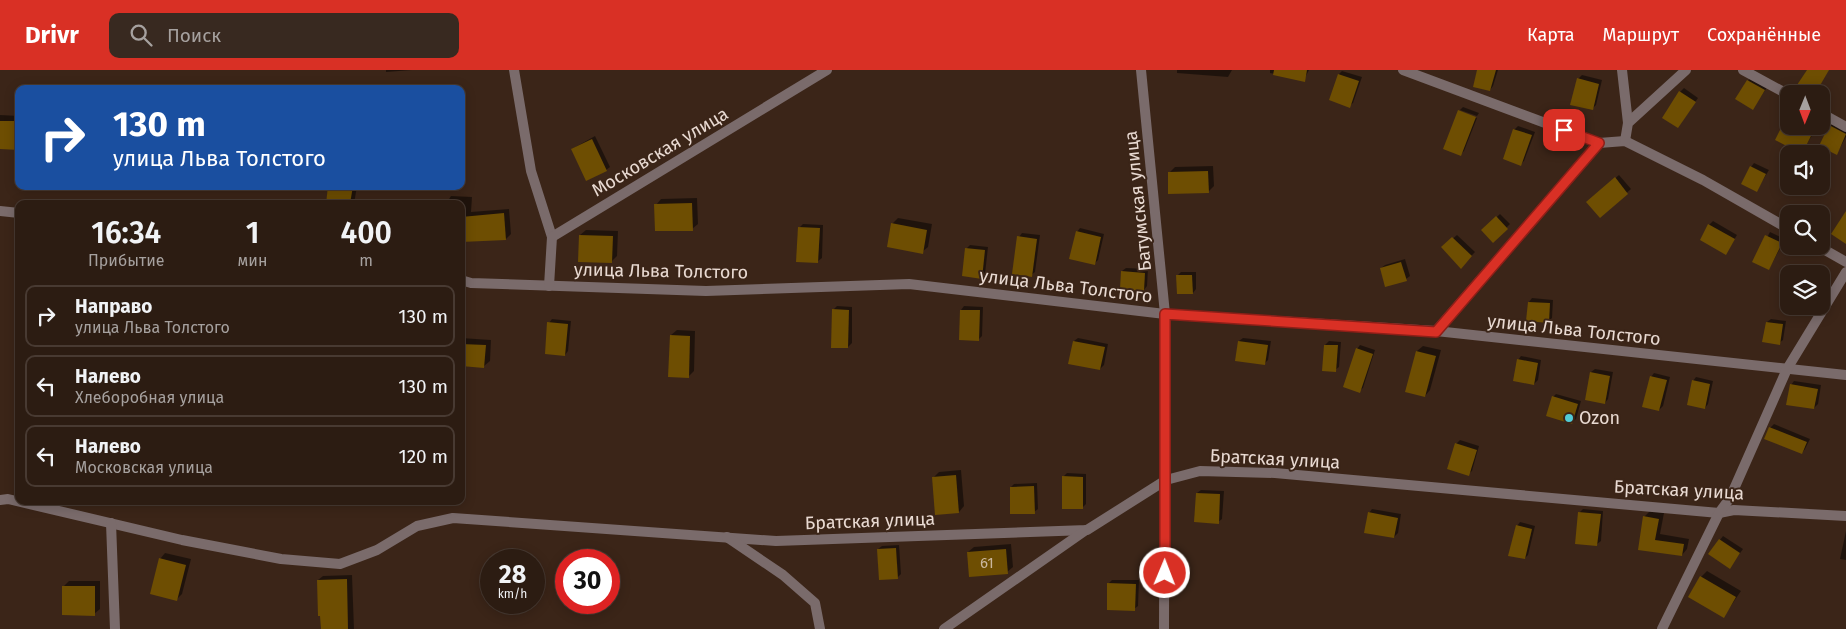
<!DOCTYPE html>
<html lang="ru">
<head>
<meta charset="utf-8">
<style>
	:root { --surface:#2c1c12; --page:#382920; --text:#f1f3f6; --muted:#a6a19f; --line:#483a32; --accent:#d93025 }
	body { margin:0; font-family:"Fira Sans",sans-serif; background:var(--page); color:var(--text); height:100vh; display:flex; flex-direction:column; font-size:19px; white-space:nowrap }
	* { box-sizing:border-box; margin:0 }
	p { font-size:16px; color:var(--muted) }
	.icon { flex:none; width:28px; height:28px; fill:none; stroke:currentColor; stroke-width:2; stroke-linecap:round; stroke-linejoin:round }
	.map { position:relative; flex:1; overflow:hidden }
	.panel { position:absolute; left:15px; top:130px; width:450px; height:305px; display:flex; flex-direction:column; background:var(--surface); border-radius:10px; box-shadow:0 2px 12px #0003,0 0 0 1px var(--line) }
	.panel>* { flex:none }
	.top-card { position:absolute; left:15px; top:15px; width:450px; height:105px; border-radius:10px; box-shadow:0 2px 12px #0003,0 0 0 1px var(--line); background:#1a4fa0; color:#fff; overflow:hidden }
	.needle { width:32px; rotate:181deg }
	.controls { position:absolute; left:1780px; top:15px; display:grid; gap:10px }
	.controls a { display:grid; place-items:center; width:50px; height:50px; border-radius:10px; background:var(--surface); box-shadow:0 2px 12px #0003,0 0 0 1px var(--line); font-size:25px }
	.speed { position:absolute; left:480px; top:479px; display:flex; gap:10px; font-size:25px; font-weight:700; text-align:center }
	.speed>* { display:grid; place-content:center; width:65px; height:65px; border-radius:50%; background:var(--surface); box-shadow:0 2px 12px #0003,0 0 0 1px var(--line); line-height:1 }
	.speed small { font-size:12px; font-weight:400 }
	.speed .limit { border:8px solid #d22; background:#fff; color:#111 }
	.pin { position:absolute; display:grid; place-items:center; width:42px; height:42px; color:#fff; margin:-21px; border-radius:10px; box-shadow:0 2px 8px #0006 }
	.me { position:absolute; width:55px; margin:-28px; rotate:1deg; stroke-linejoin:round; filter:drop-shadow(0 0 4px #0008) }
	.turn { display:flex; align-items:center; gap:18px; height:105px; padding:0 15px; font-size:22px }
	.turn .icon { width:65px; height:65px; stroke-width:2.5 }
	.turn b { display:block; font-size:35px; line-height:42px }
	.eta { display:flex; justify-content:space-evenly; align-items:center; height:85px; text-align:center }
	.eta b { font-size:30px; font-weight:600; line-height:35px }
	ul { padding:0; list-style:none }
	li { display:flex; align-items:center; gap:15px; height:62px; margin:0 10px 8px; padding:0 5px; border:2px solid var(--line); border-radius:10px }
	li div { flex:1 }
	li b { display:block; font-size:19px }
	li em { font-style:normal }
	header { display:flex; align-items:center; gap:30px; box-sizing:border-box; height:70px; padding:0 25px; background:var(--accent); color:#fff }
	header strong { font-size:24px }
	nav { display:flex; gap:28px; margin-inline-start:auto; font-size:18px }
	.search { width:350px; height:45px; background:var(--page); display:flex; align-items:center; gap:12px; box-sizing:border-box; padding:0 18px; border-radius:10px; color:var(--muted); font-size:19px }
	.map>svg:first-child { display:block }
	.shadow { fill:#0007 }
	.building { fill:#6e4e02 }
	.lines { fill:none; stroke-linecap:round; stroke-linejoin:round }
	.minor { stroke:#7a6b6b; stroke-width:10 }
	.route-casing { stroke:#8d1f18; stroke-width:12 }
	.route { stroke:#d93025; stroke-width:9 }
	.poi-dot { fill:#52ccd6; stroke:#3b2518; stroke-width:2 }
	.labels { text-anchor:middle; dominant-baseline:central; stroke-width:4; stroke-linejoin:round; paint-order:stroke }
	.number-label { font-size:15px; fill:#cab79e }
	.street-label { font-size:18px; fill:#e9dad2; stroke:#3b2518 }
	.poi-label { font-size:18px; fill:#e9dad2; stroke:#3b2518; text-anchor:start }
</style>
</head>
<body>
<header>
<strong>Drivr</strong>
<div class="search"><svg class="icon" aria-label="search" viewBox="0 0 24 24"><circle cx="10" cy="10" r="6"/><path d="M15 15l6 6"/></svg>Поиск</div>
<nav><a>Карта</a><a>Маршрут</a><a>Сохранённые</a></nav>
</header>
<div class="map">
<svg width="1846" height="559" viewBox="0 0 1846 559">
	<rect width="100%" height="100%" fill="#3b2518"/>
	<g class="shadow">
		<path d="M386 0H412L386 2Z"/>
		<path d="M1177 0H1232L1228 7 1177 3Z"/>
		<path d="M1270 0H1309L1304 10 1270 3Z"/>
		<path d="M1479 0H1498L1493 16 1490 20Z"/>
		<path d="M1342 1 1362 7 1353 33 1349 36 1339 4Z"/>
		<path d="M1582 5 1602 10 1596 35 1592 39 1578 9Z"/>
		<path d="M1751 7 1768 16 1753 38 1748 11Z"/>
		<path d="M1684 18 1698 28 1678 57 1680 22Z"/>
		<path d="M1463 37 1479 43 1477 46 1460 40Z"/>
		<path d="M1459 42 1477 48 1464 81 1460 85Z"/>
		<path d="M0 45 19 46V79L0 78Z"/>
		<path d="M1789 50V56H1802L1814 62 1802 82 1785 53Z"/>
		<path d="M1834 53 1846 58V67L1837 83 1830 56Z"/>
		<path d="M1518 56 1535 62 1524 91 1521 94 1514 60Z"/>
		<path d="M595 66 610 97 606 100 572 79Z"/>
		<path d="M1754 93 1769 100 1757 120 1751 97Z"/>
		<path d="M1213 96 1214 116 1208 122 1169 103 1175 97Z"/>
		<path d="M1619 105 1631 119 1600 146 1591 129Z"/>
		<path d="M330 116H357L354 134H327Z"/>
		<path d="M451 126 472 127 471 142 509 139 511 164 506 169 461 171V134H446Z"/>
		<path d="M697 128 698 154 692 159 656 135 661 129Z"/>
		<path d="M1500 144 1510 154 1493 171 1483 160Z"/>
		<path d="M898 148 932 154 928 177 922 182 892 154Z"/>
		<path d="M1713 151 1737 165 1726 183 1709 155Z"/>
		<path d="M803 154 823 155 822 188 818 191 799 158Z"/>
		<path d="M1080 158 1104 164 1098 190 1094 194 1077 162Z"/>
		<path d="M586 160 618 161 617 186 611 192 580 165Z"/>
		<path d="M1770 162 1785 169 1769 199 1754 191Z"/>
		<path d="M1022 163 1040 165 1035 202 1031 205 1019 167Z"/>
		<path d="M1457 165 1475 182 1461 197 1443 177Z"/>
		<path d="M970 175 988 177 985 204 981 207 967 178Z"/>
		<path d="M1405 189 1410 206 1406 209 1381 198 1385 195Z"/>
		<path d="M1126 198 1148 199 1147 216 1144 220 1122 201Z"/>
		<path d="M1181 202H1196V219L1193 223 1177 206Z"/>
		<path d="M1532 228 1553 230 1552 248 1548 252 1529 232Z"/>
		<path d="M837 236 852 237V273L848 277 833 240Z"/>
		<path d="M964 236 983 237 982 266 978 270 961 240Z"/>
		<path d="M552 249 571 251 568 281 565 285 549 253Z"/>
		<path d="M1771 249 1786 251 1783 270 1779 273 1767 252Z"/>
		<path d="M677 260 695 261 694 301 688 307 671 265Z"/>
		<path d="M461 268 491 270 490 291 484 296 461 295Z"/>
		<path d="M1078 268 1108 274 1104 295 1100 299 1074 271Z"/>
		<path d="M1243 268 1271 271 1268 290 1265 293 1239 271Z"/>
		<path d="M1329 271 1341 272 1339 297 1335 300 1325 275Z"/>
		<path d="M1360 275 1375 280 1363 318 1359 321 1357 279Z"/>
		<path d="M1423 276 1441 280 1430 320 1425 326 1407 321 1417 281Z"/>
		<path d="M1521 286 1541 290 1538 310 1534 314 1518 290Z"/>
		<path d="M1595 299 1613 302 1608 329 1605 333 1591 302Z"/>
		<path d="M1654 303 1670 307 1663 336 1659 340 1651 307Z"/>
		<path d="M1696 307 1713 311 1708 334 1705 338 1693 311Z"/>
		<path d="M1794 311 1821 315 1818 334 1814 338 1791 315Z"/>
		<path d="M1556 324 1581 331 1576 349 1572 352 1553 327Z"/>
		<path d="M1774 354 1810 369 1805 379 1802 383 1770 358Z"/>
		<path d="M1460 370 1479 376 1472 401 1468 404 1456 374Z"/>
		<path d="M961 400 964 436 959 442 933 408 939 402Z"/>
		<path d="M1067 403 1086 404V434L1082 438 1063 407Z"/>
		<path d="M1037 413 1038 439 1034 442 1011 417 1014 414Z"/>
		<path d="M1201 420 1224 421 1222 449 1218 452 1197 423Z"/>
		<path d="M272 431H297L294 434Z"/>
		<path d="M1372 439 1401 444 1398 463 1394 467 1369 443Z"/>
		<path d="M1583 439 1603 441 1601 471 1597 474 1580 442Z"/>
		<path d="M1650 441 1664 443 1660 464 1689 469 1687 479 1682 485 1640 479 1644 447Z"/>
		<path d="M1520 452 1535 456 1528 485 1525 488 1517 456Z"/>
		<path d="M1846 461V490L1840 489Z"/>
		<path d="M1723 466 1743 479 1733 493 1710 483Z"/>
		<path d="M1011 474 1013 497 1007 502 968 482 974 477Z"/>
		<path d="M899 475 901 504 897 508 878 479 882 476Z"/>
		<path d="M165 483 191 489 182 524 177 529 160 489Z"/>
		<path d="M1707 501 1741 521 1724 546 1701 507Z"/>
		<path d="M352 505 354 559H322L318 510 323 506Z"/>
		<path d="M1112 510H1139L1138 536 1134 539 1108 514Z"/>
		<path d="M69 511H100V539L94 544 63 517Z"/>
	</g>
	<g class="building">
		<path d="M1274 0H1307L1305 12 1273 5Z"/>
		<path d="M1477 0H1496L1490 21 1473 17Z"/>
		<path d="M1807 0H1829L1815 24 1797 15Z"/>
		<path d="M1338 4 1359 11 1350 38 1329 30Z"/>
		<path d="M1577 8 1599 14 1593 40 1570 35Z"/>
		<path d="M1747 10 1765 20 1753 40 1735 29Z"/>
		<path d="M1679 21 1696 32 1678 58 1662 48Z"/>
		<path d="M1458 40 1476 47 1461 86 1443 79Z"/>
		<path d="M0 51H19V80L0 79Z"/>
		<path d="M1784 52 1811 66 1802 84 1775 70Z"/>
		<path d="M1829 55 1846 64 1837 85 1819 76Z"/>
		<path d="M1513 59 1532 65 1521 96 1503 89Z"/>
		<path d="M592 69 607 101 586 111 571 79Z"/>
		<path d="M1750 96 1766 104 1757 122 1741 114Z"/>
		<path d="M1208 101 1209 123 1168 124V102Z"/>
		<path d="M1615 107 1628 124 1600 148 1586 132Z"/>
		<path d="M328 116H353L350 134H326Z"/>
		<path d="M692 133 693 161H655L654 134Z"/>
		<path d="M1846 141V174L1831 164Z"/>
		<path d="M504 143 506 170 461 172V147Z"/>
		<path d="M1496 146 1508 159 1493 173 1481 160Z"/>
		<path d="M891 153 927 160 923 184 887 177Z"/>
		<path d="M1708 154 1735 169 1726 185 1700 170Z"/>
		<path d="M798 157 820 158 818 193 796 192Z"/>
		<path d="M1076 161 1101 167 1095 195 1069 189Z"/>
		<path d="M579 165 613 166 612 193 578 192Z"/>
		<path d="M1765 165 1782 173 1769 200 1752 192Z"/>
		<path d="M1017 166 1037 169 1032 207 1012 204Z"/>
		<path d="M1452 167 1472 186 1461 199 1441 177Z"/>
		<path d="M965 178 985 180 982 209 962 206Z"/>
		<path d="M1401 192 1407 211 1385 217 1380 198Z"/>
		<path d="M1121 201 1145 203 1144 221 1120 219Z"/>
		<path d="M1176 205H1192L1193 224H1177Z"/>
		<path d="M1528 232 1550 233 1549 253 1526 251Z"/>
		<path d="M832 239 849 240 848 278H831Z"/>
		<path d="M960 240H980L979 271 959 270Z"/>
		<path d="M547 252 568 254 565 286 545 284Z"/>
		<path d="M1766 252 1783 254 1780 275 1762 272Z"/>
		<path d="M670 265 690 266 689 308 668 307Z"/>
		<path d="M1073 271 1105 277 1100 300 1068 294Z"/>
		<path d="M1238 271 1268 275 1265 295 1235 291Z"/>
		<path d="M461 274 486 275 484 298 461 296Z"/>
		<path d="M1324 275H1338L1336 302 1322 301Z"/>
		<path d="M1356 278 1373 284 1360 323 1343 317Z"/>
		<path d="M1416 281 1436 286 1425 327 1405 322Z"/>
		<path d="M1517 289 1538 293 1534 315 1513 311Z"/>
		<path d="M1590 302 1610 306 1605 334 1585 330Z"/>
		<path d="M1650 306 1667 310 1659 341 1642 337Z"/>
		<path d="M1692 310 1710 314 1705 339 1687 335Z"/>
		<path d="M1790 314 1818 319 1814 339 1786 335Z"/>
		<path d="M1552 326 1578 334 1572 354 1546 346Z"/>
		<path d="M1769 357 1807 372 1802 384 1764 369Z"/>
		<path d="M1455 373 1477 380 1469 406 1447 399Z"/>
		<path d="M956 405 959 443 935 445 932 407Z"/>
		<path d="M1062 406 1083 407V439H1062Z"/>
		<path d="M1034 416 1035 444H1010V417Z"/>
		<path d="M1196 423 1220 424 1219 454 1194 452Z"/>
		<path d="M1368 442 1398 448 1394 468 1364 463Z"/>
		<path d="M1578 442 1601 444 1597 476 1575 474Z"/>
		<path d="M1643 446 1659 449 1655 470 1684 474 1682 486 1638 480Z"/>
		<path d="M1516 455 1532 459 1525 489 1508 486Z"/>
		<path d="M1719 469 1740 483 1730 499 1708 484Z"/>
		<path d="M896 478 898 509 879 510 877 479Z"/>
		<path d="M1006 479 1008 504 969 507 967 482Z"/>
		<path d="M159 488 186 495 177 531 150 524Z"/>
		<path d="M1700 506 1736 527 1724 548 1688 527Z"/>
		<path d="M347 509 348 559H321L320 546H318L317 510Z"/>
		<path d="M1107 513 1136 514 1135 541 1107 540Z"/>
		<path d="M62 516H95V546L62 545Z"/>
	</g>
	<g class="lines">
		<g class="minor">
			<path d="M514 0 531 101 552 167"/>
			<path d="M1141 0 1165 244 1164 559"/>
			<path d="M1403 0 1599 73 1625 71 1703 110 1789 159"/>
			<path d="M1622 0 1628 53"/>
			<path d="M1743 0 1789 25"/>
			<path d="M1821 43 1846 57"/>
			<path d="M1625 71 1628 53 1686 0"/>
			<path d="M0 141 19 143"/>
			<path d="M1818 176 1846 192"/>
			<path d="M461 210 471 213 706 221 909 214 1165 244 1436 261 1846 305"/>
			<path d="M549 216 552 167 827 0"/>
			<path d="M1436 261 1599 73"/>
			<path d="M0 430 8 429 182 470 281 489 340 494 377 480 417 456 453 448 776 471 1087 460 1166 410 1200 401 1275 403 1719 443 1734 440 1846 446"/>
			<path d="M111 453 115 559"/>
			<path d="M727 467 783 505 815 533 820 559"/>
			<path d="M944 559 1086 460"/>
			<path d="M1662 559 1719 443 1730 428 1787 299 1846 202"/>
		</g>
	</g>
	<g class="lines">
		<g class="route-casing">
			<path id="route" d="M1165 503V244L1436 262 1599 73 1564 60"/>
		</g>
		<use href="#route" class="route"/>
	</g>
	<circle class="poi-dot" cx="1569" cy="348" r="5"/>
	<g class="labels">
		<g class="number-label">
			<text x="987" y="493">61</text>
		</g>
		<g class="street-label">
			<text transform="translate(660 82) rotate(-31)">Московская улица</text>
			<text transform="translate(1138 131) rotate(-96)">Батумская улица</text>
			<text transform="translate(661 201) rotate(1)">улица Льва Толстого</text>
			<text transform="translate(1066 216) rotate(7)">улица Льва Толстого</text>
			<text transform="translate(1574 260) rotate(6)">улица Льва Толстого</text>
			<text transform="translate(1275 389) rotate(3)">Братская улица</text>
			<text transform="translate(1679 420) rotate(3)">Братская улица</text>
			<text transform="translate(870 451) rotate(-2)">Братская улица</text>
		</g>
		<g class="poi-label">
			<text x="1579" y="348">Ozon</text>
		</g>
	</g>
</svg>
<div class="controls">
<a><svg class="needle" viewBox="-14 -14 28 28"><path d="M0-13l5 13h-10z" fill="#e53935"/><path d="M0 13l5-13h-10z" fill="#a6a19f"/></svg></a>
<a><svg class="icon" aria-label="sound" viewBox="0 0 24 24"><path d="M4 9h4l5-4v14l-5-4H4zM17 9q2 3 0 6"/></svg></a>
<a><svg class="icon" aria-label="search" viewBox="0 0 24 24"><circle cx="10" cy="10" r="6"/><path d="M15 15l6 6"/></svg></a>
<a><svg class="icon" aria-label="layers" viewBox="0 0 24 24"><path d="M12 4l9 5-9 5-9-5zM3 14l9 5 9-5"/></svg></a>
</div>
<div class="speed"><div>28<small>km/h</small></div><div class="limit">30</div></div>
<div class="pin" style="left:1564px;top:60px;background:#d93025"><svg class="icon" aria-label="arrive" viewBox="0 0 24 24"><path d="M6 21V4h12l-3 4 3 4H6"/></svg></div>
<svg class="me" style="left:1165px;top:503px" viewBox="-20 -20 40 40"><circle r="17" fill="#d93025" stroke="#fff" stroke-width="3"/><path d="M0-11L8 9 0 5-8 9z" fill="#fff"/></svg>
<div class="top-card">
<div class="turn"><svg class="icon" aria-label="right" viewBox="0 0 24 24"><path d="M7 20v-9h11M14 6l5 5-5 5"/></svg><div><b>130 m</b>улица Льва Толстого</div></div>
</div>
<section class="panel">
<div class="eta">
<div><b>16:34</b><p>Прибытие</p></div>
<div><b>1</b><p>мин</p></div>
<div><b>400</b><p>m</p></div>
</div>
<ul>
<li><svg class="icon" aria-label="right" viewBox="0 0 24 24"><path d="M7 20v-9h11M14 6l5 5-5 5"/></svg><div><b>Направо</b><p>улица Льва Толстого</p></div><em>130 m</em></li>
<li><svg class="icon" aria-label="left" viewBox="0 0 24 24"><path d="M17 20v-9H6M10 6l-5 5 5 5"/></svg><div><b>Налево</b><p>Хлеборобная улица</p></div><em>130 m</em></li>
<li><svg class="icon" aria-label="left" viewBox="0 0 24 24"><path d="M17 20v-9H6M10 6l-5 5 5 5"/></svg><div><b>Налево</b><p>Московская улица</p></div><em>120 m</em></li>
</ul>
</section>
</div>
</body>
</html>
